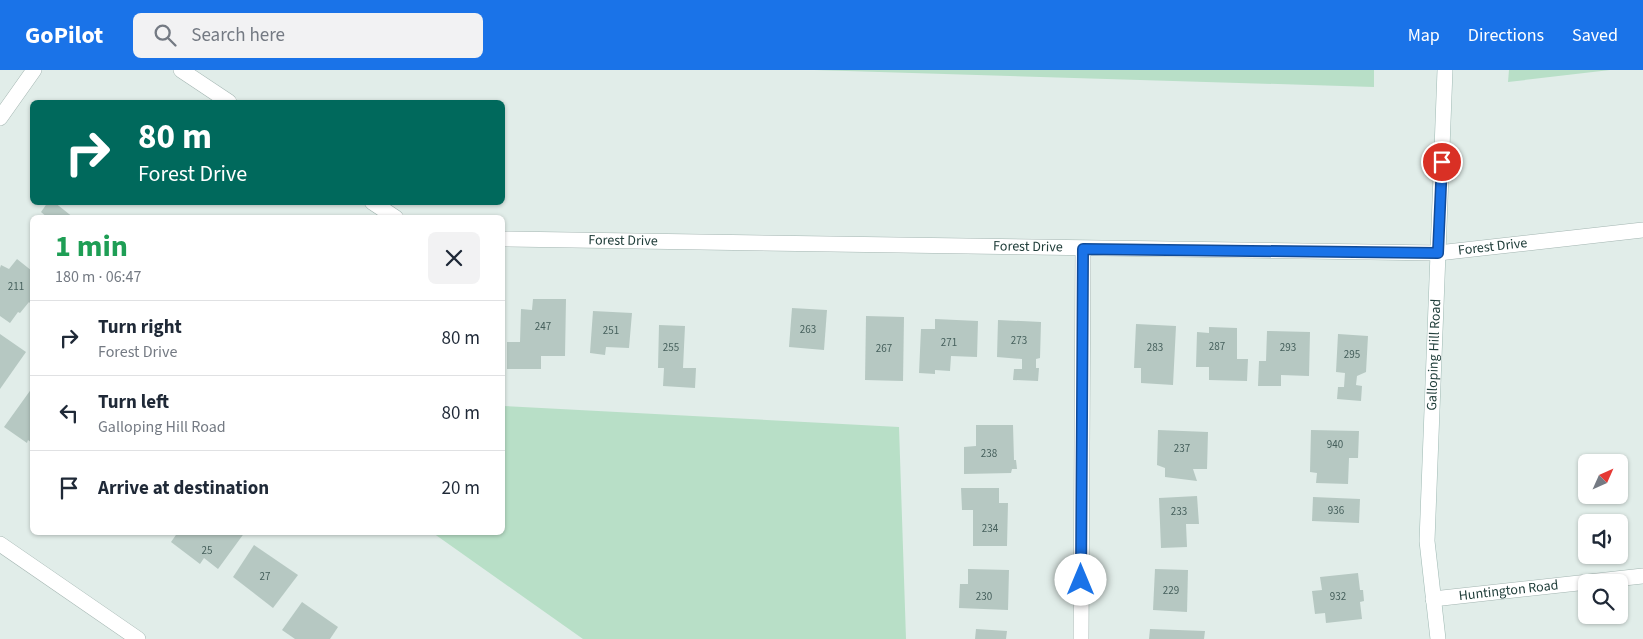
<!DOCTYPE html>
<html lang="en">
<head>
<meta charset="utf-8">
<style>
	:root { --surface:#fff; --page:#f2f2f3; --text:#1f2937; --muted:#747a83; --line:#e0e1e3; --accent:#1a73e8 }
	body { margin:0; font-family:"Source Sans 3",sans-serif; background:var(--page); color:var(--text); height:100vh; display:flex; flex-direction:column; font-size:19px; white-space:nowrap }
	* { box-sizing:border-box; margin:0 }
	p { font-size:16px; color:var(--muted) }
	.icon { flex:none; width:28px; height:28px; fill:none; stroke:currentColor; stroke-width:2; stroke-linecap:round; stroke-linejoin:round }
	.map { position:relative; flex:1; overflow:hidden }
	.details { position:absolute; left:30px; top:145px; width:475px; height:320px; display:flex; flex-direction:column; background:var(--surface); border-radius:8px; box-shadow:0 1px 4px #0004 }
	.details>* { flex:none }
	.top-card { position:absolute; left:30px; top:30px; width:475px; height:105px; border-radius:8px; box-shadow:0 1px 4px #0004; background:#00695c; color:#fff; overflow:hidden }
	.needle { width:32px; rotate:45deg }
	.fabs { position:absolute; left:1578px; top:384px; display:grid; gap:10px }
	.fabs a { display:grid; place-items:center; width:50px; height:50px; border-radius:8px; background:var(--surface); box-shadow:0 1px 4px #0004; font-size:25px }
	.pin { position:absolute; display:grid; place-items:center; width:42px; height:42px; color:#fff; margin:-21px; border:2px solid #fff; border-radius:50%; box-shadow:0 1px 5px #0007 }
	.me { position:absolute; width:55px; margin:-28px; rotate:0deg; stroke-linejoin:round; filter:drop-shadow(0 0 4px #0008) }
	.turn { display:flex; align-items:center; gap:18px; height:105px; padding:0 25px; font-size:22px }
	.turn .icon { width:65px; height:65px; stroke-width:2.5 }
	.turn b { display:block; font-size:35px; line-height:42px }
	.round { display:grid; place-items:center; flex:none; width:52px; height:52px; border-radius:8px; background:var(--page) }
	.summary { display:flex; align-items:center; justify-content:space-between; height:85px; padding:0 25px }
	h1 { font-size:30px; font-weight:700; line-height:38px; color:#1e9e55 }
	ul { padding:0; list-style:none }
	li { display:flex; align-items:center; gap:15px; height:75px; padding:0 25px; border-top:1px solid var(--line) }
	li div { flex:1 }
	li b { display:block; font-size:19px }
	li em { font-style:normal }
	header { display:flex; align-items:center; gap:30px; box-sizing:border-box; height:70px; padding:0 25px; background:var(--accent); color:#fff }
	header strong { font-size:24px }
	nav { display:flex; gap:28px; margin-inline-start:auto; font-size:18px }
	.search { width:350px; height:45px; background:var(--page); display:flex; align-items:center; gap:12px; box-sizing:border-box; padding:0 18px; border-radius:8px; color:var(--muted); font-size:19px }
	.map>svg:first-child { display:block }
	.green { fill:#b8dfc7 }
	.building { fill:#b6c8c2 }
	.lines { fill:none; stroke-linecap:round; stroke-linejoin:round }
	.minor-casing { stroke:#a3b5b1; stroke-width:16 }
	.tertiary-casing { stroke:#a3b5b1; stroke-width:16 }
	.secondary-casing { stroke:#9eb9b3; stroke-width:16 }
	.minor { stroke:#fff; stroke-width:15 }
	.tertiary { stroke:#fff; stroke-width:15 }
	.secondary { stroke:#fff; stroke-width:15 }
	.route-casing { stroke:#114b97; stroke-width:12 }
	.route { stroke:#1a73e8; stroke-width:9 }
	.labels { text-anchor:middle; dominant-baseline:central; stroke-width:4; stroke-linejoin:round; paint-order:stroke }
	.number-label { font-size:11px; fill:#46605c }
	.street-label { font-size:14px; fill:#203e3a; stroke:#f2f9f6 }
</style>
</head>
<body>
<header>
<strong>GoPilot</strong>
<div class="search"><svg class="icon" aria-label="search" viewBox="0 0 24 24"><circle cx="10" cy="10" r="6"/><path d="M15 15l6 6"/></svg>Search here</div>
<nav><a>Map</a><a>Directions</a><a>Saved</a></nav>
</header>
<div class="map">
<svg width="1643" height="569" viewBox="0 0 1643 569">
	<rect width="100%" height="100%" fill="#e1ede9"/>
	<g class="green">
		<path d="M814 0H1374V17Z"/>
		<path d="M1509 0H1610L1508 12Z"/>
		<path d="M503 336 899 357 906 569H583L433 463 502 462Z"/>
	</g>
	<g class="building">
		<path d="M48 132H54L74 148H48L41 142Z"/>
		<path d="M17 189 32 201V232L31 234 29 232 20 243 18 242 10 253 0 246V198L1 195 9 199Z"/>
		<path d="M533 229H566L565 286H541V299H507V272H520L521 239 532 240Z"/>
		<path d="M792 238 827 240 824 280 789 277Z"/>
		<path d="M593 241 632 243 629 278 606 277 605 285 590 283Z"/>
		<path d="M866 246 904 247 903 311 865 310Z"/>
		<path d="M935 249 978 251 977 287 951 286 950 301 935 300V304L919 303 921 259H935Z"/>
		<path d="M998 250 1041 252 1040 288 1036 289V298H1039L1038 311 1013 310 1014 299H1022V289L997 287Z"/>
		<path d="M1136 254 1176 256 1173 315 1141 313V298H1134Z"/>
		<path d="M659 255 685 256 683 298H696L695 318 663 316 664 298H658Z"/>
		<path d="M1209 257 1237 258V289H1248L1247 311 1209 310V297H1196L1197 262 1209 263Z"/>
		<path d="M1267 261 1310 262 1309 306 1281 305V316H1258L1259 291H1266Z"/>
		<path d="M0 264 26 282 0 319Z"/>
		<path d="M1338 264 1368 266 1366 302 1357 306 1356 315 1362 316 1361 331 1337 329 1338 317H1344L1345 303 1336 302Z"/>
		<path d="M32 318V373L28 370 27 373 4 357Z"/>
		<path d="M976 355H1013L1014 390H1016L1017 399H1012L1011 403 964 404V377L976 376Z"/>
		<path d="M1158 360 1208 362 1207 399H1193L1197 411 1165 407V398L1157 395Z"/>
		<path d="M1311 360 1359 361 1358 388H1349L1348 414 1316 413 1317 403 1310 402Z"/>
		<path d="M961 418H999V433H1008L1007 476H973V440H962Z"/>
		<path d="M1197 426 1199 454H1186L1187 477 1161 478 1159 428Z"/>
		<path d="M1313 427 1360 429 1359 453 1312 451Z"/>
		<path d="M178 462H245L218 499 204 488 200 494 171 472Z"/>
		<path d="M254 475 298 505 273 538 233 507Z"/>
		<path d="M968 499 1009 500 1008 540 959 538 960 514H968Z"/>
		<path d="M1155 499 1188 500 1187 542 1153 540Z"/>
		<path d="M1358 503 1360 520H1363L1364 531 1360 532 1362 549 1326 553 1325 543 1315 544 1312 521 1322 520 1320 507Z"/>
		<path d="M302 532 338 557 330 569H295L282 560Z"/>
		<path d="M976 559 1007 561 1006 569H975Z"/>
		<path d="M1150 559 1205 561 1204 569H1149Z"/>
	</g>
	<g class="lines">
		<g class="minor-casing">
			<g id="minor">
				<path d="M181 0 229 32"/>
				<path d="M372 132 396 148"/>
				<path id="s1" d="M502 169 1438 183 1643 160"/>
				<path d="M0 474 138 569"/>
				<path id="s2" d="M1433 529 1643 506"/>
				<path d="M1081 569 1083 179"/>
			</g>
		</g>
		<g class="tertiary-casing">
			<path id="tertiary" d="M0 48 34 0"/>
		</g>
		<g class="secondary-casing">
			<g id="secondary">
				<path id="s3" d="M1438 569 1427 471 1445 0"/>
			</g>
		</g>
		<use href="#minor" class="minor"/>
		<use href="#tertiary" class="tertiary"/>
		<use href="#secondary" class="secondary"/>
	</g>
	<g class="lines">
		<g class="route-casing">
			<path id="route" d="M1081 510 1083 179 1438 183 1442 92"/>
		</g>
		<use href="#route" class="route"/>
	</g>
	<g class="labels">
		<g class="number-label">
			<text x="16" y="216">211</text>
			<text x="543" y="256">247</text>
			<text x="808" y="259">263</text>
			<text x="611" y="260">251</text>
			<text x="1019" y="270">273</text>
			<text x="949" y="272">271</text>
			<text x="1217" y="276">287</text>
			<text x="671" y="277">255</text>
			<text x="1155" y="277">283</text>
			<text x="1288" y="277">293</text>
			<text x="884" y="278">267</text>
			<text x="1352" y="284">295</text>
			<text x="1335" y="374">940</text>
			<text x="1182" y="378">237</text>
			<text x="989" y="383">238</text>
			<text x="1336" y="440">936</text>
			<text x="1179" y="441">233</text>
			<text x="990" y="458">234</text>
			<text x="207" y="480">25</text>
			<text x="265" y="506">27</text>
			<text x="1171" y="520">229</text>
			<text x="984" y="526">230</text>
			<text x="1338" y="526">932</text>
		</g>
		<g class="street-label">
			<text stroke="none"><textPath href="#s1" startOffset="121">Forest Drive</textPath></text>
			<text stroke="none"><textPath href="#s1" startOffset="991">Forest Drive</textPath></text>
			<text stroke="none"><textPath href="#s1" startOffset="526">Forest Drive</textPath></text>
			<text stroke="none"><textPath href="#s3" startOffset="285">Galloping Hill Road</textPath></text>
			<text stroke="none"><textPath href="#s2" startOffset="76">Huntington Road</textPath></text>
		</g>
	</g>
</svg>
<div class="fabs">
<a><svg class="needle" viewBox="-14 -14 28 28"><path d="M0-13l5 13h-10z" fill="#e53935"/><path d="M0 13l5-13h-10z" fill="#747a83"/></svg></a>
<a><svg class="icon" aria-label="sound" viewBox="0 0 24 24"><path d="M4 9h4l5-4v14l-5-4H4zM17 9q2 3 0 6"/></svg></a>
<a><svg class="icon" aria-label="search" viewBox="0 0 24 24"><circle cx="10" cy="10" r="6"/><path d="M15 15l6 6"/></svg></a>
</div>
<div class="pin" style="left:1442px;top:92px;background:#d93025"><svg class="icon" aria-label="arrive" viewBox="0 0 24 24"><path d="M6 21V4h12l-3 4 3 4H6"/></svg></div>
<svg class="me" style="left:1081px;top:510px" viewBox="-20 -20 40 40"><circle r="19" fill="#fff"/><path d="M0-13L10 11 0 6-10 11z" fill="#1a73e8"/></svg>
<div class="top-card">
<div class="turn"><svg class="icon" aria-label="right" viewBox="0 0 24 24"><path d="M7 20v-9h11M14 6l5 5-5 5"/></svg><div><b>80 m</b>Forest Drive</div></div>
</div>
<section class="details">
<div class="summary"><div><h1>1 min</h1><p>180 m · 06:47</p></div><a class="round"><svg class="icon" aria-label="close" viewBox="0 0 24 24"><path d="M6 6l12 12M18 6L6 18"/></svg></a></div>
<ul>
<li><svg class="icon" aria-label="right" viewBox="0 0 24 24"><path d="M7 20v-9h11M14 6l5 5-5 5"/></svg><div><b>Turn right</b><p>Forest Drive</p></div><em>80 m</em></li>
<li><svg class="icon" aria-label="left" viewBox="0 0 24 24"><path d="M17 20v-9H6M10 6l-5 5 5 5"/></svg><div><b>Turn left</b><p>Galloping Hill Road</p></div><em>80 m</em></li>
<li><svg class="icon" aria-label="arrive" viewBox="0 0 24 24"><path d="M6 21V4h12l-3 4 3 4H6"/></svg><div><b>Arrive at destination</b></div><em>20 m</em></li>
</ul>
</section>
</div>
</body>
</html>
